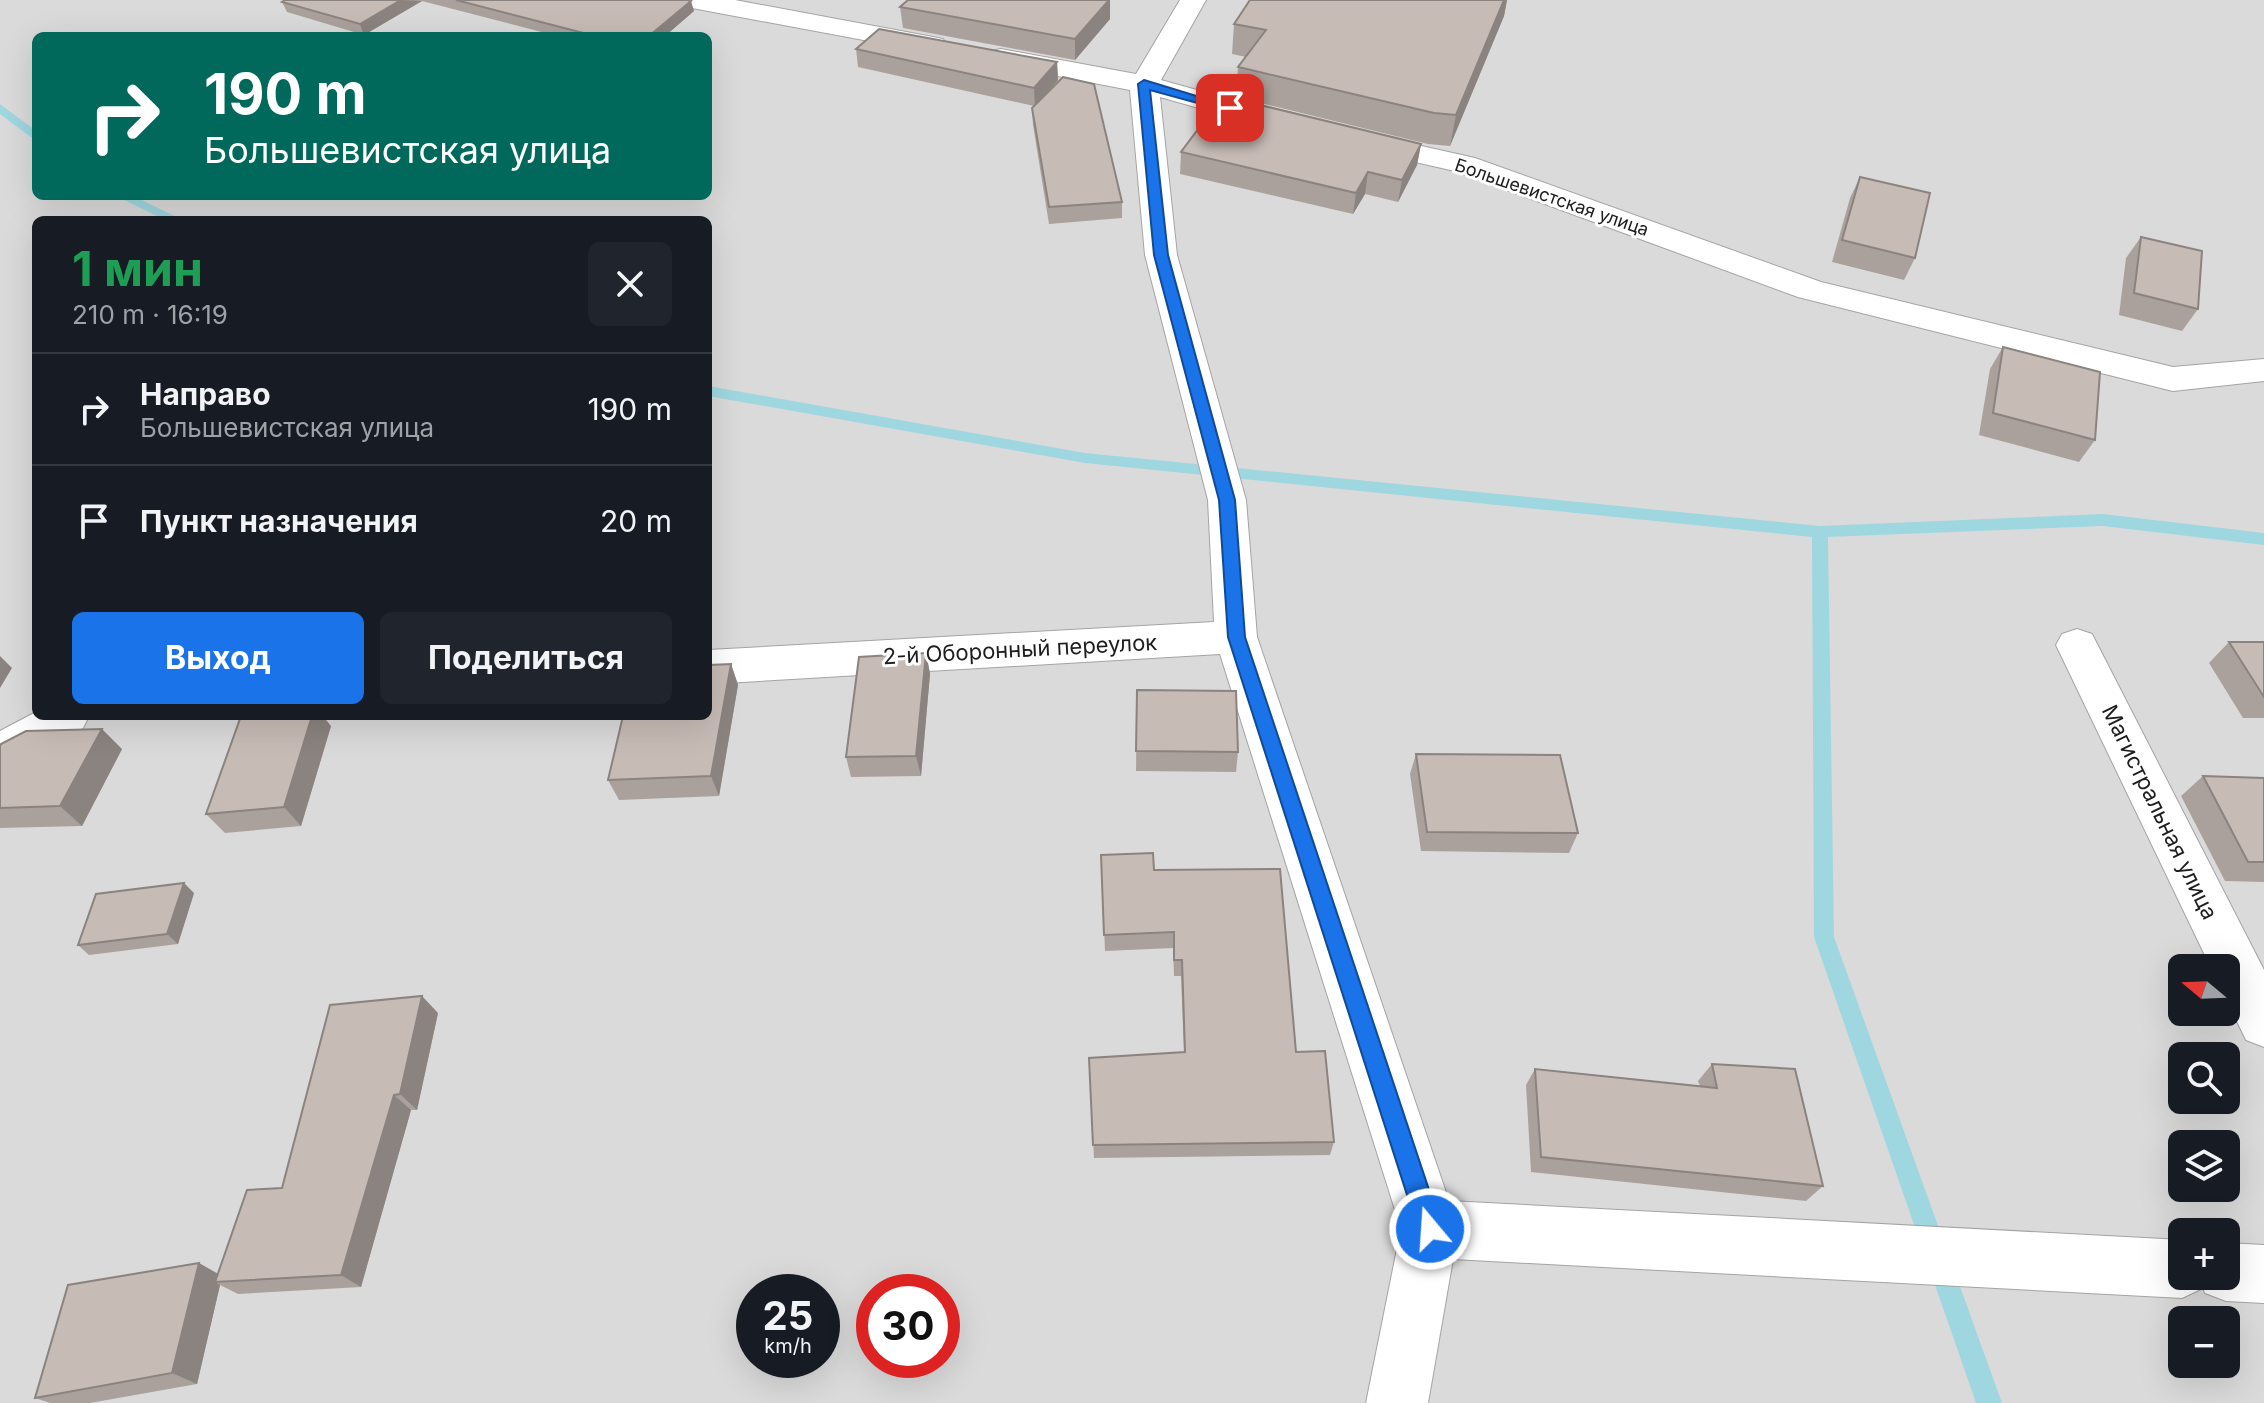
<!DOCTYPE html>
<html lang="ru">
<head>
<meta charset="utf-8">
<style>
	:root { --surface:#171b24; --page:#20242c; --text:#f1f3f6; --muted:#9ea1a6; --line:#363941; --accent:#1a73e8 }
	body { margin:0; font-family:Inter,sans-serif; background:var(--page); color:var(--text); height:100vh; display:flex; flex-direction:column; font-size:30px; white-space:nowrap }
	* { box-sizing:border-box; margin:0 }
	p { font-size:26px; color:var(--muted) }
	.icon { flex:none; width:44px; height:44px; fill:none; stroke:currentColor; stroke-width:2; stroke-linecap:round; stroke-linejoin:round }
	.map { position:relative; flex:1; overflow:hidden }
	.panel { position:absolute; left:32px; top:216px; width:680px; height:504px; display:flex; flex-direction:column; background:var(--surface); border-radius:12px; box-shadow:0 8px 32px #0002 }
	.panel>* { flex:none }
	.hud { position:absolute; left:32px; top:32px; width:680px; height:168px; border-radius:12px; box-shadow:0 8px 32px #0002; background:#00695c; color:#fff; overflow:hidden }
	.needle { width:52px; rotate:289deg }
	.buttons { position:absolute; left:2168px; top:954px; display:grid; gap:16px }
	.buttons a { display:grid; place-items:center; width:72px; height:72px; border-radius:12px; background:var(--surface); box-shadow:0 8px 32px #0002; font-size:40px }
	.speed { position:absolute; left:736px; top:1274px; display:flex; gap:16px; font-size:40px; font-weight:700; text-align:center }
	.speed>* { display:grid; place-content:center; width:104px; height:104px; border-radius:50%; background:var(--surface); box-shadow:0 8px 32px #0002; line-height:1 }
	.speed small { font-size:20px; font-weight:400 }
	.speed .limit { border:12px solid #d22; background:#fff; color:#111 }
	.pin { position:absolute; display:grid; place-items:center; width:68px; height:68px; color:#fff; margin:-34px; border-radius:16px; box-shadow:0 4px 12px #0006 }
	.me { position:absolute; width:88px; margin:-44px; rotate:342deg; stroke-linejoin:round; filter:drop-shadow(0 0 6px #0008) }
	.turn { display:flex; align-items:center; gap:28px; height:168px; padding:0 40px; font-size:36px }
	.turn .icon { width:104px; height:104px; stroke-width:2.5 }
	.turn b { display:block; font-size:56px; line-height:68px }
	.round { display:grid; place-items:center; flex:none; width:84px; height:84px; border-radius:12px; background:var(--page) }
	.headline { display:flex; align-items:center; justify-content:space-between; height:136px; padding:0 40px }
	h1 { font-size:48px; font-weight:700; line-height:60px; color:#1e9e55 }
	.cta { display:flex; gap:16px; margin-top:auto; padding:16px 40px }
	.cta a { flex:1; height:92px; border-radius:12px; background:var(--accent); color:#fff; font-size:32px; font-weight:700; line-height:92px; text-align:center }
	.cta a+a { background:var(--page); color:var(--text) }
	ul { padding:0; list-style:none }
	li { display:flex; align-items:center; gap:24px; height:112px; padding:0 40px; border-top:2px solid var(--line) }
	li div { flex:1 }
	li b { display:block; font-size:30px }
	li em { font-style:normal }
	.map>svg:first-child { display:block }
	.residential { fill:#dbdada; fill-rule:evenodd }
	.lines { fill:none; stroke-linecap:round; stroke-linejoin:round }
	.stream { fill:#9fd7e0; fill-rule:evenodd }
	.minor-casing { stroke:#a4a4a4; stroke-width:2 }
	.minor { fill:#fff; fill-rule:evenodd }
	.wall { fill:#aba19c }
	.shaded-wall { fill:#8b837f }
	.building { fill:#c7bbb5; stroke:#8b837f; stroke-width:2 }
	.route { fill:#1a73e8; stroke:#114b97; stroke-width:2 }
	.labels { text-anchor:middle; dominant-baseline:central; stroke-width:6; stroke-linejoin:round; paint-order:stroke }
	.far-street-label { font-size:18px; fill:#1d1d1d; stroke:#fff }
	.street-label { font-size:22px; fill:#1d1d1d; stroke:#fff }
</style>
</head>
<body>
<div class="map">
<svg width="2264" height="1403" viewBox="0 0 2264 1403">
	<rect width="100%" height="100%" fill="#efe9e2"/>
	<path class="residential" d="M0 0H2264V1403H0ZM36 36H708V196H36ZM36 220H708V716H36ZM2182 968H2226V1012H2182ZM2182 1056H2226V1100H2182ZM2182 1144H2226V1188H2182ZM2182 1232H2226V1276H2182ZM754 1292H822V1360H754ZM874 1292H942V1360H874ZM2182 1320H2226V1364H2182Z"/>
	<g class="lines">
		<g class="stream">
			<path d="M0 104 36 131V141L0 114Z"/>
			<path d="M116 196H133L183 220H165Z"/>
			<path d="M708 386 1085 453 1820 526 2103 514 2264 533V545L2103 526 1828 537 1834 937 2002 1403H1976L1814 937 1812 537 1085 463 708 396Z"/>
		</g>
		<g class="minor-casing">
			<g id="minor">
				<path d="M679 0H735L933 37 943 39 947 45 943 51 933 53 692 8 683 6Z"/>
				<path d="M1180 0H1206L1161 80 1283 114 1288 120 1283 126 1273 129 1160 97 1177 255 1246 500 1257 637 1449 1201 2182 1240V1276H2226V1243L2264 1245V1303L2226 1301 2205 1293 2203 1288 2182 1298 1453 1259 1428 1403H1366L1401 1229 1220 654 708 684V650L1214 622 1208 500 1145 255 1130 90 1001 65 991 63 987 57 991 51 1001 49 1136 74Z"/>
				<path d="M1359 132 1475 158 1821 282 2173 367 2264 359V381L2173 391 1798 297 1455 171 1348 147 1344 141 1348 135Z"/>
				<path d="M2077 629 2092 634 2264 970V1047L2246 1040 2226 999V968H2211L2056 645 2062 634Z"/>
				<path d="M36 712V716H89L83 728 16 765 0 770V731Z"/>
			</g>
		</g>
		<use href="#minor" class="minor"/>
	</g>
	<g class="wall">
		<path d="M285 0H688L694 11 665 36H557L422 1 364 35 287 12 282 2Z"/>
		<path d="M908 0H1110V19L1075 60 903 28 900 7Z"/>
		<path d="M1250 0H1507L1504 16 1450 146 1428 144 1236 97 1238 67 1246 57 1232 54 1234 24Z"/>
		<path d="M856 49 1057 62 1058 80 1042 98 1122 202V218L1049 224 1033 125 1032 108 1034 106 858 67Z"/>
		<path d="M1421 144 1417 165 1398 202 1365 194 1353 214 1180 174 1181 152Z"/>
		<path d="M1860 177 1915 258 1904 280 1832 262 1850 198Z"/>
		<path d="M2141 237 2198 309 2182 331 2119 315 2126 258Z"/>
		<path d="M2003 347 2095 440 2079 462 1979 435 1990 369Z"/>
		<path d="M2229 642H2264V718H2243L2209 663Z"/>
		<path d="M926 653 930 674 921 776 851 777 846 757Z"/>
		<path d="M731 664 738 685 719 796 619 800 608 780Z"/>
		<path d="M1137 690 1238 752 1236 772 1136 771Z"/>
		<path d="M331 726 301 826 225 833 206 814Z"/>
		<path d="M0 746 122 749 82 826 0 828Z"/>
		<path d="M1416 754 1578 833 1569 853 1421 851 1410 774Z"/>
		<path d="M2203 776 2264 778V882L2225 881 2181 796Z"/>
		<path d="M1101 855 1154 870 1296 1052 1334 1142 1330 1155 1094 1158 1089 1058 1184 1052 1181 976H1174L1173 948 1105 951Z"/>
		<path d="M194 893 178 944 89 955 78 945Z"/>
		<path d="M438 1013 417 1110H411L361 1287 238 1294 220 1285 197 1384 90 1403H50L35 1398 218 1273Z"/>
		<path d="M1712 1064 1823 1186 1806 1201 1531 1172 1526 1085 1535 1069 1700 1086 1698 1081Z"/>
	</g>
	<g class="shaded-wall">
		<path d="M401 0 422 1 364 35 360 24Z"/>
		<path d="M1109 0H1110V19L1075 60V39Z"/>
		<path d="M1504 0H1507L1504 16 1450 146 1456 115Z"/>
		<path d="M691 1 694 11 665 36H649Z"/>
		<path d="M1057 62 1058 80 1035 107 1034 88Z"/>
		<path d="M1421 144 1417 165 1398 202 1402 180Z"/>
		<path d="M1368 172 1365 194 1353 214 1356 193Z"/>
		<path d="M926 653 930 674 921 776 916 756Z"/>
		<path d="M0 656 12 668 0 688Z"/>
		<path d="M731 664 738 685 719 796 711 776Z"/>
		<path d="M312 716H323L331 726 301 826 284 807Z"/>
		<path d="M102 729 122 749 82 826 60 806Z"/>
		<path d="M184 883 194 893 178 944 167 934Z"/>
		<path d="M422 996 438 1013 417 1110 400 1094Z"/>
		<path d="M394 1095 411 1110 361 1287 341 1275Z"/>
		<path d="M199 1263 222 1276 215 1282 220 1285 197 1384 172 1373Z"/>
	</g>
	<g class="building">
		<path d="M285 0H401L360 24 282 2Z"/>
		<path d="M456 0H688L691 1 649 36H595Z"/>
		<path d="M908 0H1109L1075 39 900 7Z"/>
		<path d="M1250 0H1504L1456 115 1434 113 1238 67 1266 30 1234 24Z"/>
		<path d="M879 29 1057 62 1034 88 856 49Z"/>
		<path d="M1063 77 1094 84 1122 202 1049 207 1032 108Z"/>
		<path d="M1223 96 1421 144 1402 180 1368 172 1356 193 1181 152Z"/>
		<path d="M1860 177 1930 193 1915 258 1842 240Z"/>
		<path d="M2141 237 2202 251 2198 309 2134 293Z"/>
		<path d="M2003 347 2100 372 2095 440 1993 413Z"/>
		<path d="M2229 642H2264V697Z"/>
		<path d="M926 653 916 756 846 757 859 657Z"/>
		<path d="M731 664 711 776 608 780 623 716H708V665Z"/>
		<path d="M1137 690 1236 691 1238 752 1136 751Z"/>
		<path d="M241 716H312L284 807 206 814Z"/>
		<path d="M102 729 60 806 0 808V746L1 744 26 731Z"/>
		<path d="M1416 754 1560 755 1578 833 1427 832Z"/>
		<path d="M2203 776 2264 778V862H2248Z"/>
		<path d="M1153 853 1154 870 1280 869 1296 1052 1325 1051 1334 1142 1093 1145 1089 1058 1185 1052 1182 960H1174V932L1104 935 1101 855Z"/>
		<path d="M184 883 167 934 78 945 96 894Z"/>
		<path d="M422 996 400 1094 394 1095 341 1275 215 1282 247 1190 282 1188 330 1005Z"/>
		<path d="M1712 1064 1795 1069 1823 1186 1541 1157 1535 1069 1717 1088Z"/>
		<path d="M199 1263 172 1373 35 1398 68 1285Z"/>
	</g>
	<path class="route" d="M1144 80 1236 108 1230 112 1150 90 1168 255 1235 500 1245 637 1442 1229 1438 1237 1430 1241 1422 1237 1418 1229 1228 637 1219 500 1154 255 1138 84Z"/>
	<g class="labels">
		<g class="far-street-label">
			<text transform="translate(1552 197) rotate(19)">Большевистская улица</text>
		</g>
		<g class="street-label">
			<text transform="translate(1020 649) rotate(-3)">2-й Оборонный переулок</text>
			<text transform="translate(2160 812) rotate(64)">Магистральная улица</text>
		</g>
	</g>
</svg>
<div class="buttons">
<a><svg class="needle" viewBox="-14 -14 28 28"><path d="M0-13l5 13h-10z" fill="#e53935"/><path d="M0 13l5-13h-10z" fill="#9ea1a6"/></svg></a>
<a><svg class="icon" aria-label="search" viewBox="0 0 24 24"><circle cx="10" cy="10" r="6"/><path d="M15 15l6 6"/></svg></a>
<a><svg class="icon" aria-label="layers" viewBox="0 0 24 24"><path d="M12 4l9 5-9 5-9-5zM3 14l9 5 9-5"/></svg></a>
<a>+</a>
<a>−</a>
</div>
<div class="speed"><div>25<small>km/h</small></div><div class="limit">30</div></div>
<div class="pin" style="left:1230px;top:108px;background:#d93025"><svg class="icon" aria-label="arrive" viewBox="0 0 24 24"><path d="M6 21V4h12l-3 4 3 4H6"/></svg></div>
<svg class="me" style="left:1430px;top:1229px" viewBox="-20 -20 40 40"><circle r="17" fill="#1a73e8" stroke="#fff" stroke-width="3"/><path d="M0-11L8 9 0 5-8 9z" fill="#fff"/></svg>
<div class="hud">
<div class="turn"><svg class="icon" aria-label="right" viewBox="0 0 24 24"><path d="M7 20v-9h11M14 6l5 5-5 5"/></svg><div><b>190 m</b>Большевистская улица</div></div>
</div>
<section class="panel">
<div class="headline"><div><h1>1 мин</h1><p>210 m · 16:19</p></div><a class="round"><svg class="icon" aria-label="close" viewBox="0 0 24 24"><path d="M6 6l12 12M18 6L6 18"/></svg></a></div>
<ul>
<li><svg class="icon" aria-label="right" viewBox="0 0 24 24"><path d="M7 20v-9h11M14 6l5 5-5 5"/></svg><div><b>Направо</b><p>Большевистская улица</p></div><em>190 m</em></li>
<li><svg class="icon" aria-label="arrive" viewBox="0 0 24 24"><path d="M6 21V4h12l-3 4 3 4H6"/></svg><div><b>Пункт назначения</b></div><em>20 m</em></li>
</ul>
<div class="cta"><a>Выход</a><a>Поделиться</a></div>
</section>
</div>
</body>
</html>
